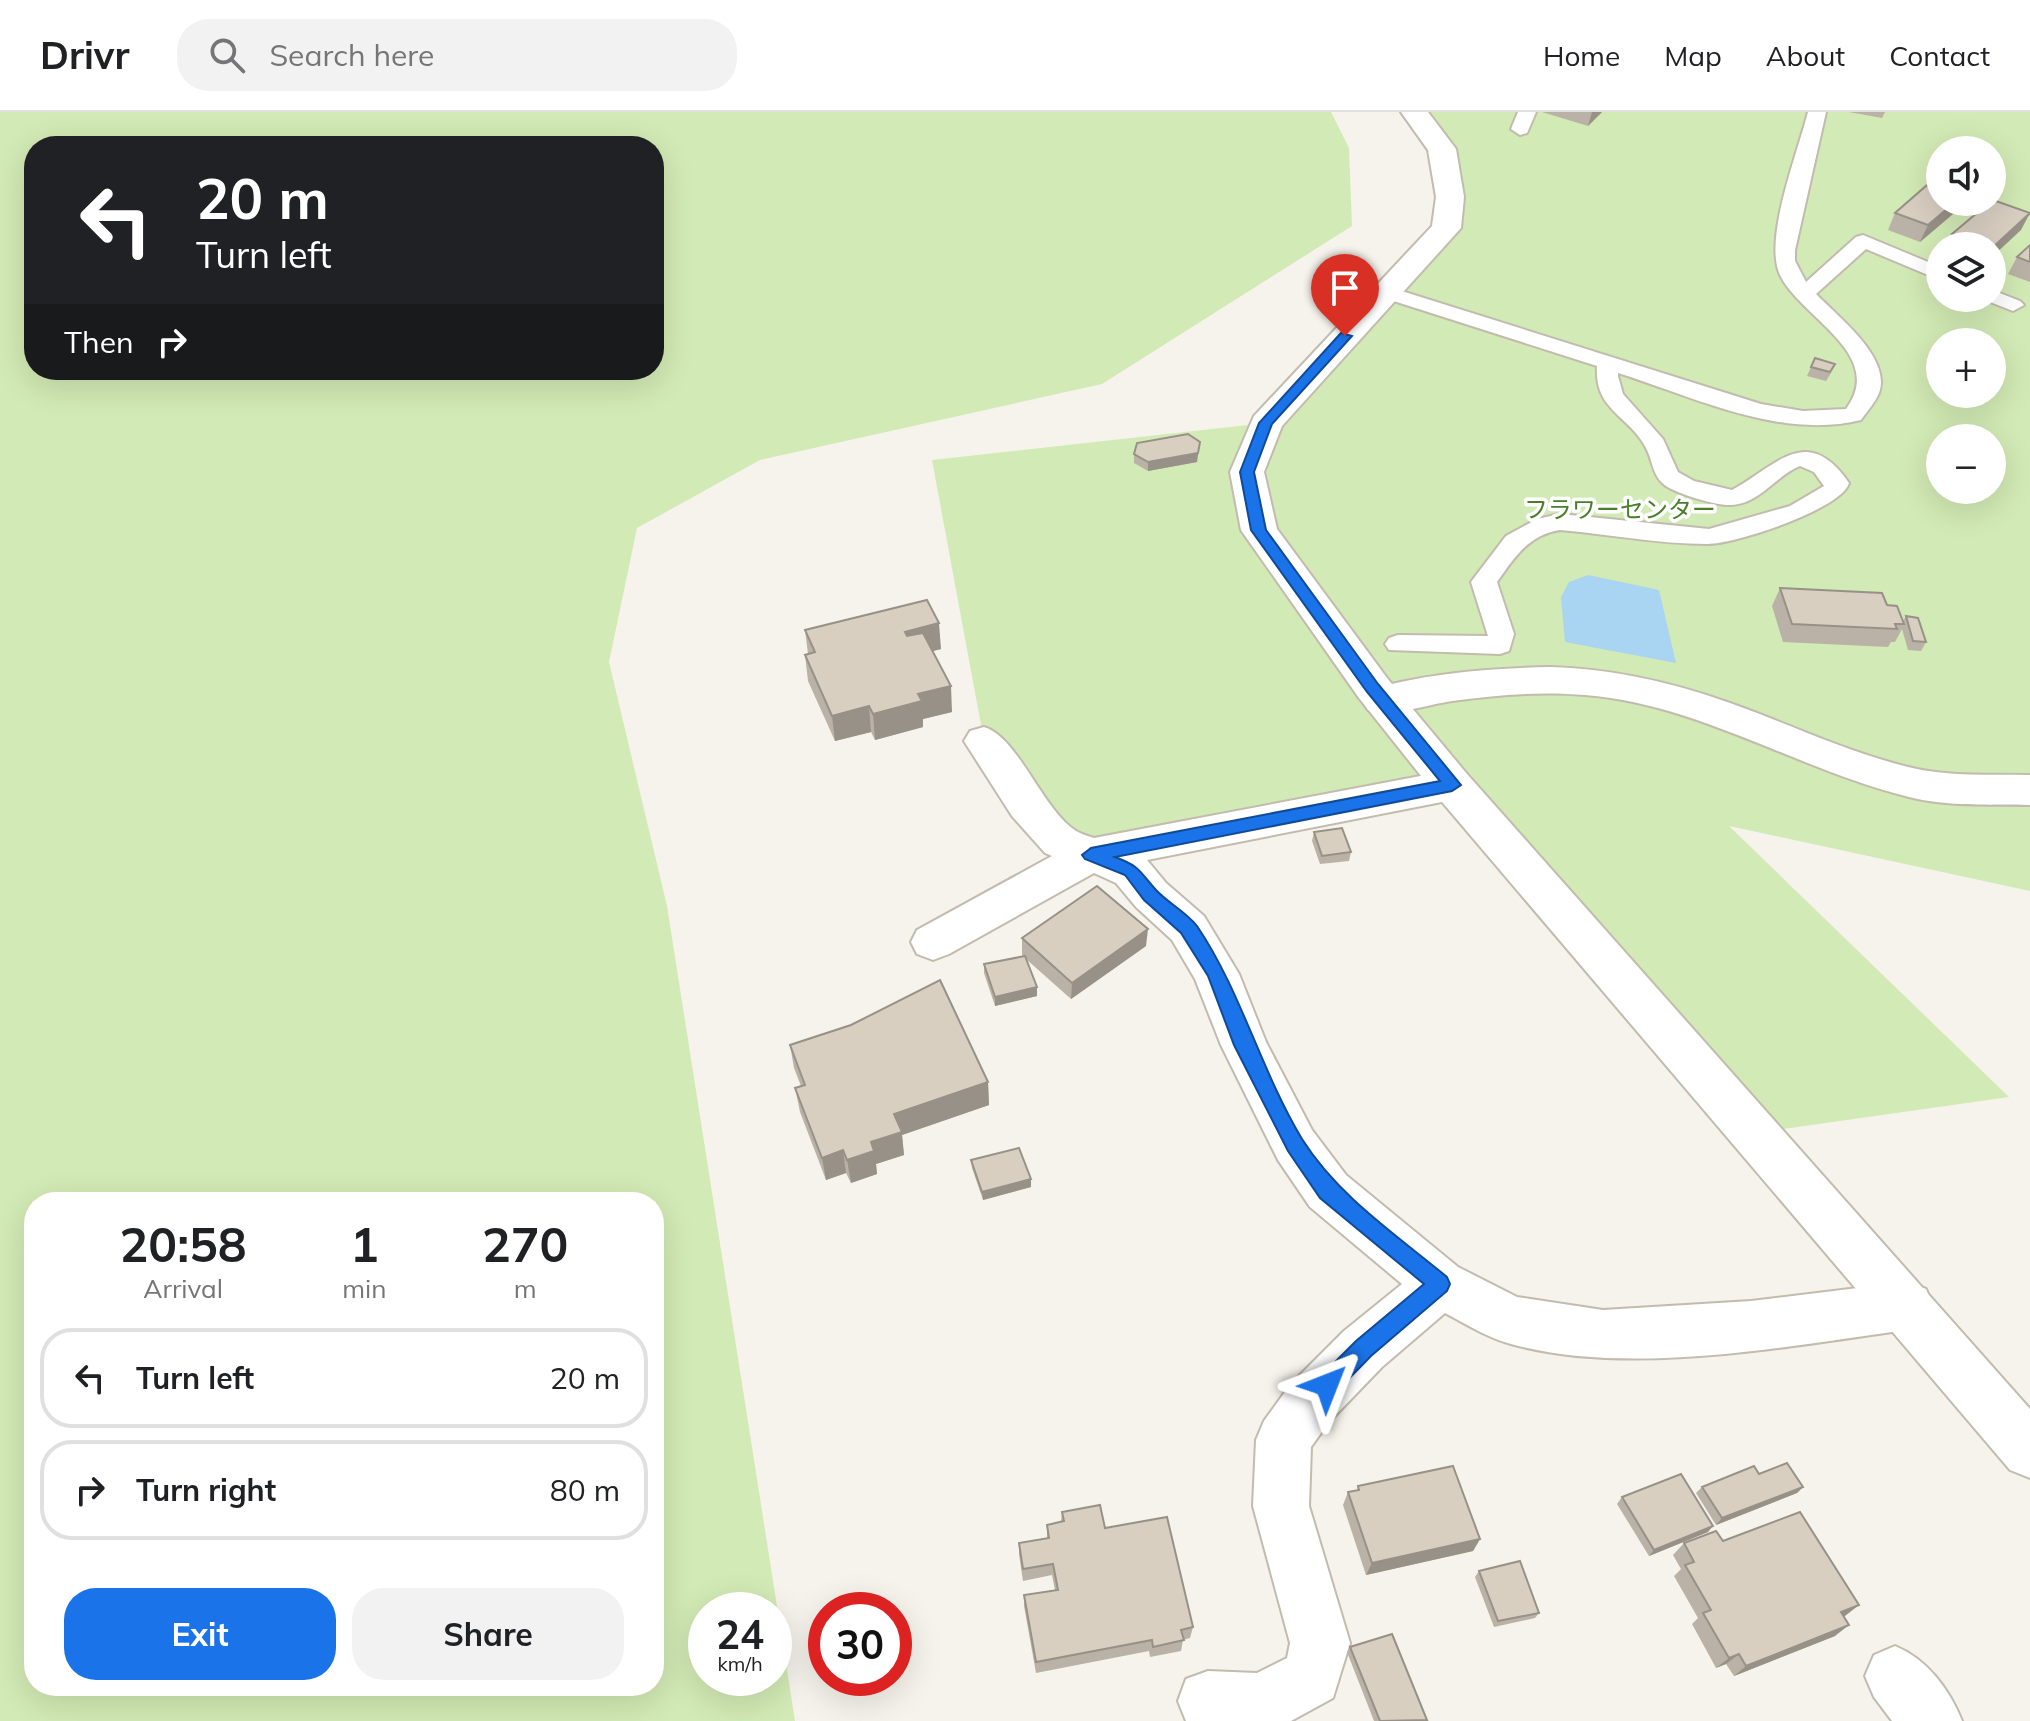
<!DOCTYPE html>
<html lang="en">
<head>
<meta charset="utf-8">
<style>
	:root { --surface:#fff; --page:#f2f2f2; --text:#202124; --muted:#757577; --line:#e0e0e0; --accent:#1a73e8 }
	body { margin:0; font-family:Mulish,"Noto Sans JP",sans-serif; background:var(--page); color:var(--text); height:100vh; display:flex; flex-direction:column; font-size:30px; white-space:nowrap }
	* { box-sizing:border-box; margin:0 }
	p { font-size:26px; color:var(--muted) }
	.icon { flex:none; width:44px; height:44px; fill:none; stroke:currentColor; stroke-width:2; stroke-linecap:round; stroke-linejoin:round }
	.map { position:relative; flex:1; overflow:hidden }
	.side { position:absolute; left:24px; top:1080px; width:640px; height:504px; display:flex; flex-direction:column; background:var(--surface); border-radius:32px; box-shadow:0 8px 32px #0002 }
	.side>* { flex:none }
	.banner { position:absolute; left:24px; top:24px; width:640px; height:244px; border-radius:32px; box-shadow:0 8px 32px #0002; background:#202124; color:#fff; overflow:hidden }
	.controls { position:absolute; left:1926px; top:24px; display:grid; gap:16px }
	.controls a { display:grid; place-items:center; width:80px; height:80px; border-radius:50%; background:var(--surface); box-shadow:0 8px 32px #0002; font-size:40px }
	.speed { position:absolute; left:688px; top:1480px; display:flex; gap:16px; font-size:40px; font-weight:700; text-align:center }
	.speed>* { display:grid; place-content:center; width:104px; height:104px; border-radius:50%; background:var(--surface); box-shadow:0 8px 32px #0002; line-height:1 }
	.speed small { font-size:20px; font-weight:400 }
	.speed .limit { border:12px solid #d22; background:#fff; color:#111 }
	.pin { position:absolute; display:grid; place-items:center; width:68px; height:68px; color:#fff; margin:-82px -34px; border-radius:50% 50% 50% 0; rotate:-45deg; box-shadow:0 0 8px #0007 }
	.pin .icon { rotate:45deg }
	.me { position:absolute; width:88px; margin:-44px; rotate:45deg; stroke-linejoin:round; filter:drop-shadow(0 0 6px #0008) }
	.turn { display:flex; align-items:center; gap:28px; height:168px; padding:0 40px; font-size:36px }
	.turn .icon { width:104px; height:104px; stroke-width:2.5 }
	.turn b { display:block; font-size:56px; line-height:68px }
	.then { display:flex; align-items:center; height:76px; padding:0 40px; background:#0003; gap:16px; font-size:30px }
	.eta { display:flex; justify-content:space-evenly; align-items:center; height:136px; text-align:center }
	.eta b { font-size:48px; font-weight:700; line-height:56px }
	.action { display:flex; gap:16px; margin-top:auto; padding:16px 40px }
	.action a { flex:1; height:92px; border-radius:32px; background:var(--accent); color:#fff; font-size:32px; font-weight:700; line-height:92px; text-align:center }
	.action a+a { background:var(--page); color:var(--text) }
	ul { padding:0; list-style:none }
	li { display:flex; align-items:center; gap:24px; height:100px; margin:0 16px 12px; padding:0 24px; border:4px solid var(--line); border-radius:32px }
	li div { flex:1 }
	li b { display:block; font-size:30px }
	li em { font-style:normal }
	header { display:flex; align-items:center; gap:48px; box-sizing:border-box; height:112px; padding:0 40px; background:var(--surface); border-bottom:2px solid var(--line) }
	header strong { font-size:38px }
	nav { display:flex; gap:44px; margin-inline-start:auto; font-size:28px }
	.search { width:560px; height:72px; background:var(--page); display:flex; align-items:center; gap:20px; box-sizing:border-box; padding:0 28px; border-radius:32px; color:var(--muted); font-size:30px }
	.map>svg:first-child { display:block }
	.green { fill:#d2eab5; fill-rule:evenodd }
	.water { fill:#a9d4f2 }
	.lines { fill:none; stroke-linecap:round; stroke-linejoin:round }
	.service-casing { stroke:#c2bbae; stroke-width:4 }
	.minor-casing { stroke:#c2bbae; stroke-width:4 }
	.tertiary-casing { stroke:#c2bbae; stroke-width:4 }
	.service { fill:#fff; fill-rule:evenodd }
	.minor { fill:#fff; fill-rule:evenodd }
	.tertiary { fill:#fff; fill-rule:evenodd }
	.wall { fill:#bab2a6 }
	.shaded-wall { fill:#979187 }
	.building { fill:#d8cfc1; stroke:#979187; stroke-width:2 }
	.route { fill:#1a73e8; stroke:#114b97; stroke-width:2 }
	.labels { text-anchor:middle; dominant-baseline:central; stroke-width:7; stroke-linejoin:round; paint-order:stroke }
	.park-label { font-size:24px; fill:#4a7f2a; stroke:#fff }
</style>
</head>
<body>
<header>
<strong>Drivr</strong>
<div class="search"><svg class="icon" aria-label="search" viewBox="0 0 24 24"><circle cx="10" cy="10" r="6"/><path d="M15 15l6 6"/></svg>Search here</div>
<nav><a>Home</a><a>Map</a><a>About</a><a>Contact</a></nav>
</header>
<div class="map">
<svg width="2030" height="1609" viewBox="0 0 2030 1609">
	<rect width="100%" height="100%" fill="#f6f3ec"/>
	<g class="green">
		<path d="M0 0H1331L1349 36 1352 114 1102 272 760 348 637 416 609 550 667 794 795 1609H0ZM34 34H654V258H34ZM34 1090H654V1574H34ZM706 1498H774V1566H706Z"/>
		<path d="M1414 0H2030V779L1729 714 2009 985 1756 1021 1452 673 1091 743 984 629 932 348 1266 311 1445 116 1450 85ZM1940 38H1992V90H1940ZM1940 134H1992V186H1940ZM1940 230H1992V282H1940ZM1940 326H1992V378H1940Z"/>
	</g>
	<path class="water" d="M1588 463 1659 478 1676 551 1565 530 1561 485 1569 470Z"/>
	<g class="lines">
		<g class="service-casing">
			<g id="service">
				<path d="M1518 0H1536L1527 21 1520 23 1511 17Z"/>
				<path d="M1808 0H1826L1795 138V149L1806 170 1856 125 1863 123 1940 155V168L1866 137 1816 182C1838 205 1892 246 1879 281 1875 291 1867 299 1861 308 1781 328 1694 285 1618 261V264L1623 282 1663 327 1678 360 1694 369 1732 378C1776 354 1807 310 1849 371 1842 397 1733 433 1707 432 1658 432 1608 422 1560 418 1528 423 1514 446 1497 470L1514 522 1509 539 1500 542 1389 538 1385 532 1389 526 1398 523 1488 524 1471 470 1506 424 1537 407 1560 402 1709 417 1790 394 1824 374 1814 360 1800 354C1775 364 1760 392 1731 393 1717 394 1678 382 1666 374 1652 364 1653 349 1646 336 1629 303 1594 299 1597 254L1378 184 1375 180 1378 176H1392L1761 292 1803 299 1846 297C1887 242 1801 206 1780 163 1763 127 1798 40 1808 0Z"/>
				<path d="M1992 178 2020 189 2024 193 2013 199 1985 188 1983 186H1992Z"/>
			</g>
		</g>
		<g class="minor-casing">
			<g id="minor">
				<path d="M1551 555C1614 557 1671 570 1730 591 1789 612 1847 640 1908 655 1948 665 1989 662 2030 663V693C1990 692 1948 695 1909 685 1799 658 1699 592 1585 583 1541 579 1496 583 1452 589 1425 593 1394 605 1368 598L1362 588 1368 578C1427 561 1490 556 1551 555Z"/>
				<path d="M984 615C1018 625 1042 697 1076 719 1081 722 1088 724 1094 726L1452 658 1467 662 1473 673 1467 684 1452 688 1147 748 1166 771 1204 804 1239 862 1266 930 1312 1018 1346 1063 1458 1155 1517 1185 1603 1198 1751 1189 1907 1170 1926 1177 1933 1194 1926 1211 1907 1218C1787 1234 1629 1265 1511 1232 1488 1226 1466 1212 1445 1201L1382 1255 1328 1311 1311 1335 1309 1394 1350 1531 1333 1586 1291 1609H1186L1178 1589 1186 1567 1208 1559 1257 1561 1287 1546 1290 1531 1253 1394 1256 1328 1264 1309 1290 1273 1344 1219 1402 1172 1310 1095 1278 1048 1221 933 1195 867 1172 828 1136 795 1116 771 1094 761 949 842 933 848 917 842 911 830 917 818 1052 744 1045 741 1012 704 964 629 970 619Z"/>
				<path d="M1895 1534C1927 1547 1949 1577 1962 1609H1892L1874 1585 1865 1564 1874 1543Z"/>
			</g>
		</g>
		<g class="tertiary-casing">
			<path id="tertiary" d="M1401 0H1428L1456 37 1464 85 1461 116 1282 314 1264 360 1277 417 1387 566 1467 662 2030 1297V1366L2010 1358 1437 684 1359 586 1241 418 1230 360 1254 304 1432 114 1436 85 1428 38Z"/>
		</g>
		<use href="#service" class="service"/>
		<use href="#minor" class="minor"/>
		<use href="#tertiary" class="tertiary"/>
	</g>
	<g class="wall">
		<path d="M1542 0H1602L1588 14Z"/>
		<path d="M1849 0H1885L1882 6Z"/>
		<path d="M1940 90H1963L1960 96 1920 130 1888 118 1895 101Z"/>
		<path d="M2021 118 1992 134H1947L1952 122Z"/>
		<path d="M2030 133V170L2008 162 2017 145Z"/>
		<path d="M1811 255 1831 261 1826 269 1807 264Z"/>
		<path d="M1134 342 1197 350 1148 359 1134 351Z"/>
		<path d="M1780 476 1887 493 1903 509 1906 504 1926 530 1921 539 1908 538 1902 517 1895 530H1891L1888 535 1783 530 1772 494Z"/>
		<path d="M805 518 941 537 932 539 952 600 923 607V615L875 628 871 620 835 629 808 569 805 543 808 542Z"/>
		<path d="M1314 720 1351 740 1349 749 1320 752 1312 729Z"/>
		<path d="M1022 826 1146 834 1071 887 1026 847 1037 875V884L995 894 984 861V852L1023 844 1022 843Z"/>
		<path d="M790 933 988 970 989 993 902 1023 904 1043 876 1052 877 1062 851 1071 846 1061 826 1068 800 1000 795 976 801 974 794 956Z"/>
		<path d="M971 1048 1031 1067V1075L983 1088 972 1056Z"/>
		<path d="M1759 1362 1803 1375 1797 1381 1716 1413 1696 1381 1702 1375Z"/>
		<path d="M1358 1374 1480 1427 1473 1439 1366 1463 1343 1393 1348 1380 1357 1378Z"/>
		<path d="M1622 1385 1708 1420 1649 1444 1617 1392Z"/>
		<path d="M1062 1400 1105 1416 1193 1515 1190 1526 1183 1528 1181 1539 1150 1545 1149 1539 1036 1561 1024 1494V1483L1055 1478 1052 1463 1023 1469 1019 1442V1431L1047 1426V1413L1061 1410Z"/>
		<path d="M1684 1431 1844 1504 1835 1524 1734 1564 1726 1552 1716 1556 1692 1512 1698 1506 1674 1464 1681 1457 1673 1443Z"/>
		<path d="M1479 1459 1539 1501 1535 1506 1494 1515 1475 1465Z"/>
		<path d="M1350 1535 1427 1609H1374L1347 1540Z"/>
	</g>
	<g class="shaded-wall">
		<path d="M1592 0H1602L1588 14Z"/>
		<path d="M1955 90H1963L1960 96 1920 130 1928 113Z"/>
		<path d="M2030 101 2021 118 1992 145V136Z"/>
		<path d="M1200 330 1197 350 1148 359V350Z"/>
		<path d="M939 511 941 537 906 546 905 520Z"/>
		<path d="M951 574 952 600 923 607V615L875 628 873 602 918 582Z"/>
		<path d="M869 594 871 620 835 629 832 604Z"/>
		<path d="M1148 817 1146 834 1071 887 1072 871Z"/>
		<path d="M1037 875V884L995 894V885Z"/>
		<path d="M988 970 989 993 902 1023 904 1043 876 1052 877 1062 851 1071 847 1048 871 1030 894 1002Z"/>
		<path d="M843 1038 846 1061 826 1068 822 1046Z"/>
		<path d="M1031 1067V1075L983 1088 982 1080Z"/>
		<path d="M1803 1375 1797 1381 1716 1413 1722 1406Z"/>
		<path d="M1713 1414 1708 1420 1649 1444 1654 1438Z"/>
		<path d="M1480 1427 1473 1439 1366 1463 1372 1451Z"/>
		<path d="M1859 1493 1845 1504 1827 1511 1841 1500Z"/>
		<path d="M1849 1513 1835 1524 1734 1564 1746 1554Z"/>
		<path d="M1739 1542 1726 1552 1716 1556 1729 1546Z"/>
	</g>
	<g class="building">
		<path d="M1934 67 1940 69V90H1955L1928 113 1895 101Z"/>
		<path d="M1993 88 2030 101 1992 136V134H1986L1952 122 1990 90H1992Z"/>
		<path d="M2030 133V150L2017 145Z"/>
		<path d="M1815 246 1835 252 1830 260 1811 255Z"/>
		<path d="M1188 322 1200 330 1198 341 1148 350 1134 342 1137 331Z"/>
		<path d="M1780 476 1882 481 1887 493 1897 494 1904 512H1895L1897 517 1792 512Z"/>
		<path d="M927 488 939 511 905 520 907 524 923 521 951 574 918 582 922 589 873 602 869 594 832 604 805 543 815 540 805 518Z"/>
		<path d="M1906 504 1918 506 1926 530 1913 529Z"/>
		<path d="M1342 716 1351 740 1322 744 1314 720Z"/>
		<path d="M1097 774 1148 817 1072 871 1022 826Z"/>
		<path d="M1025 844 1037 875 995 885 984 852Z"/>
		<path d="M940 868 988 970 894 1002 902 1020 871 1030 874 1039 847 1048 843 1038 822 1046 795 976 805 973 790 933 851 913Z"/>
		<path d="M1019 1036 1031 1067 982 1080 971 1048Z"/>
		<path d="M1787 1351 1803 1375 1722 1406 1702 1375 1754 1354 1759 1362Z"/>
		<path d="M1453 1354 1480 1427 1372 1451 1348 1380 1359 1378 1358 1374Z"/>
		<path d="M1681 1362 1713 1414 1654 1438 1622 1385Z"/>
		<path d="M1100 1393 1105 1416 1167 1405 1193 1515 1181 1518 1184 1528 1153 1535 1152 1528 1036 1550 1024 1483 1058 1478 1053 1452 1023 1457 1019 1431 1049 1426 1047 1413 1064 1409 1062 1400Z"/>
		<path d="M1800 1400 1859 1493 1841 1500 1849 1513 1746 1554 1739 1542 1729 1546 1703 1501 1711 1498 1685 1453 1694 1450 1684 1431 1716 1419 1723 1429Z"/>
		<path d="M1520 1449 1539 1501 1498 1509 1479 1459Z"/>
		<path d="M1392 1522 1427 1608 1380 1609 1350 1535Z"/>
	</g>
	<path class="route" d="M1341 221 1352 224 1272 312 1254 360 1266 418 1378 572 1461 673 1452 679 1115 745C1141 755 1138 758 1156 778 1168 791 1186 800 1197 814 1241 879 1261 959 1302 1027 1338 1084 1395 1122 1447 1165L1450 1172 1447 1179 1371 1244 1335 1281 1327 1284 1319 1281 1316 1273 1319 1266 1356 1229 1424 1172 1320 1086 1288 1039 1234 933 1208 864 1181 821 1144 788 1125 763 1085 747 1082 743 1091 736 1440 669 1367 580 1251 418 1240 360 1259 311Z"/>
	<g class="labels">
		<g class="park-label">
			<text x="1620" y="397">フラワーセンター</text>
		</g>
	</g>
</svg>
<div class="controls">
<a><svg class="icon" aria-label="sound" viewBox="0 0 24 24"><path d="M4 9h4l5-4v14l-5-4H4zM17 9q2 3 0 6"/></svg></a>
<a><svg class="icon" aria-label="layers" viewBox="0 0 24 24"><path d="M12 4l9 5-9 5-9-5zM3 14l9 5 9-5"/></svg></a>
<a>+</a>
<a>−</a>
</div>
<div class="speed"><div>24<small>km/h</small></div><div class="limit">30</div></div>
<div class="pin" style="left:1345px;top:224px;background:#d93025"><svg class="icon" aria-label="arrive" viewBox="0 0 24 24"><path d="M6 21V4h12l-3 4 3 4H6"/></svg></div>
<svg class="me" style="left:1327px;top:1273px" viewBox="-20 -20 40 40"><path d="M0-17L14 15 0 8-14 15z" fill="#1a73e8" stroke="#fff" stroke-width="4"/></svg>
<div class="banner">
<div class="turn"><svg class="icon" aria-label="left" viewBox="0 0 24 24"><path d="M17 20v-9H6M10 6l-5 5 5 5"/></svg><div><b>20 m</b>Turn left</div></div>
<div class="then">Then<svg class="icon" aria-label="right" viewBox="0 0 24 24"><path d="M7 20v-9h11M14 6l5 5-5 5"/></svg></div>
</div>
<section class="side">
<div class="eta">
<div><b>20:58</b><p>Arrival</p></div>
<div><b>1</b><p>min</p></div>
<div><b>270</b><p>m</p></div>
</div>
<ul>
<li><svg class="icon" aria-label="left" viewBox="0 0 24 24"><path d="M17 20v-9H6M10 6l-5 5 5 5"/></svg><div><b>Turn left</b></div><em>20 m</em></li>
<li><svg class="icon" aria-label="right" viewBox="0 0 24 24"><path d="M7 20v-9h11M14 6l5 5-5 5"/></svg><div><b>Turn right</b></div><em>80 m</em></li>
</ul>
<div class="action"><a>Exit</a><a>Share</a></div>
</section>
</div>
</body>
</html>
